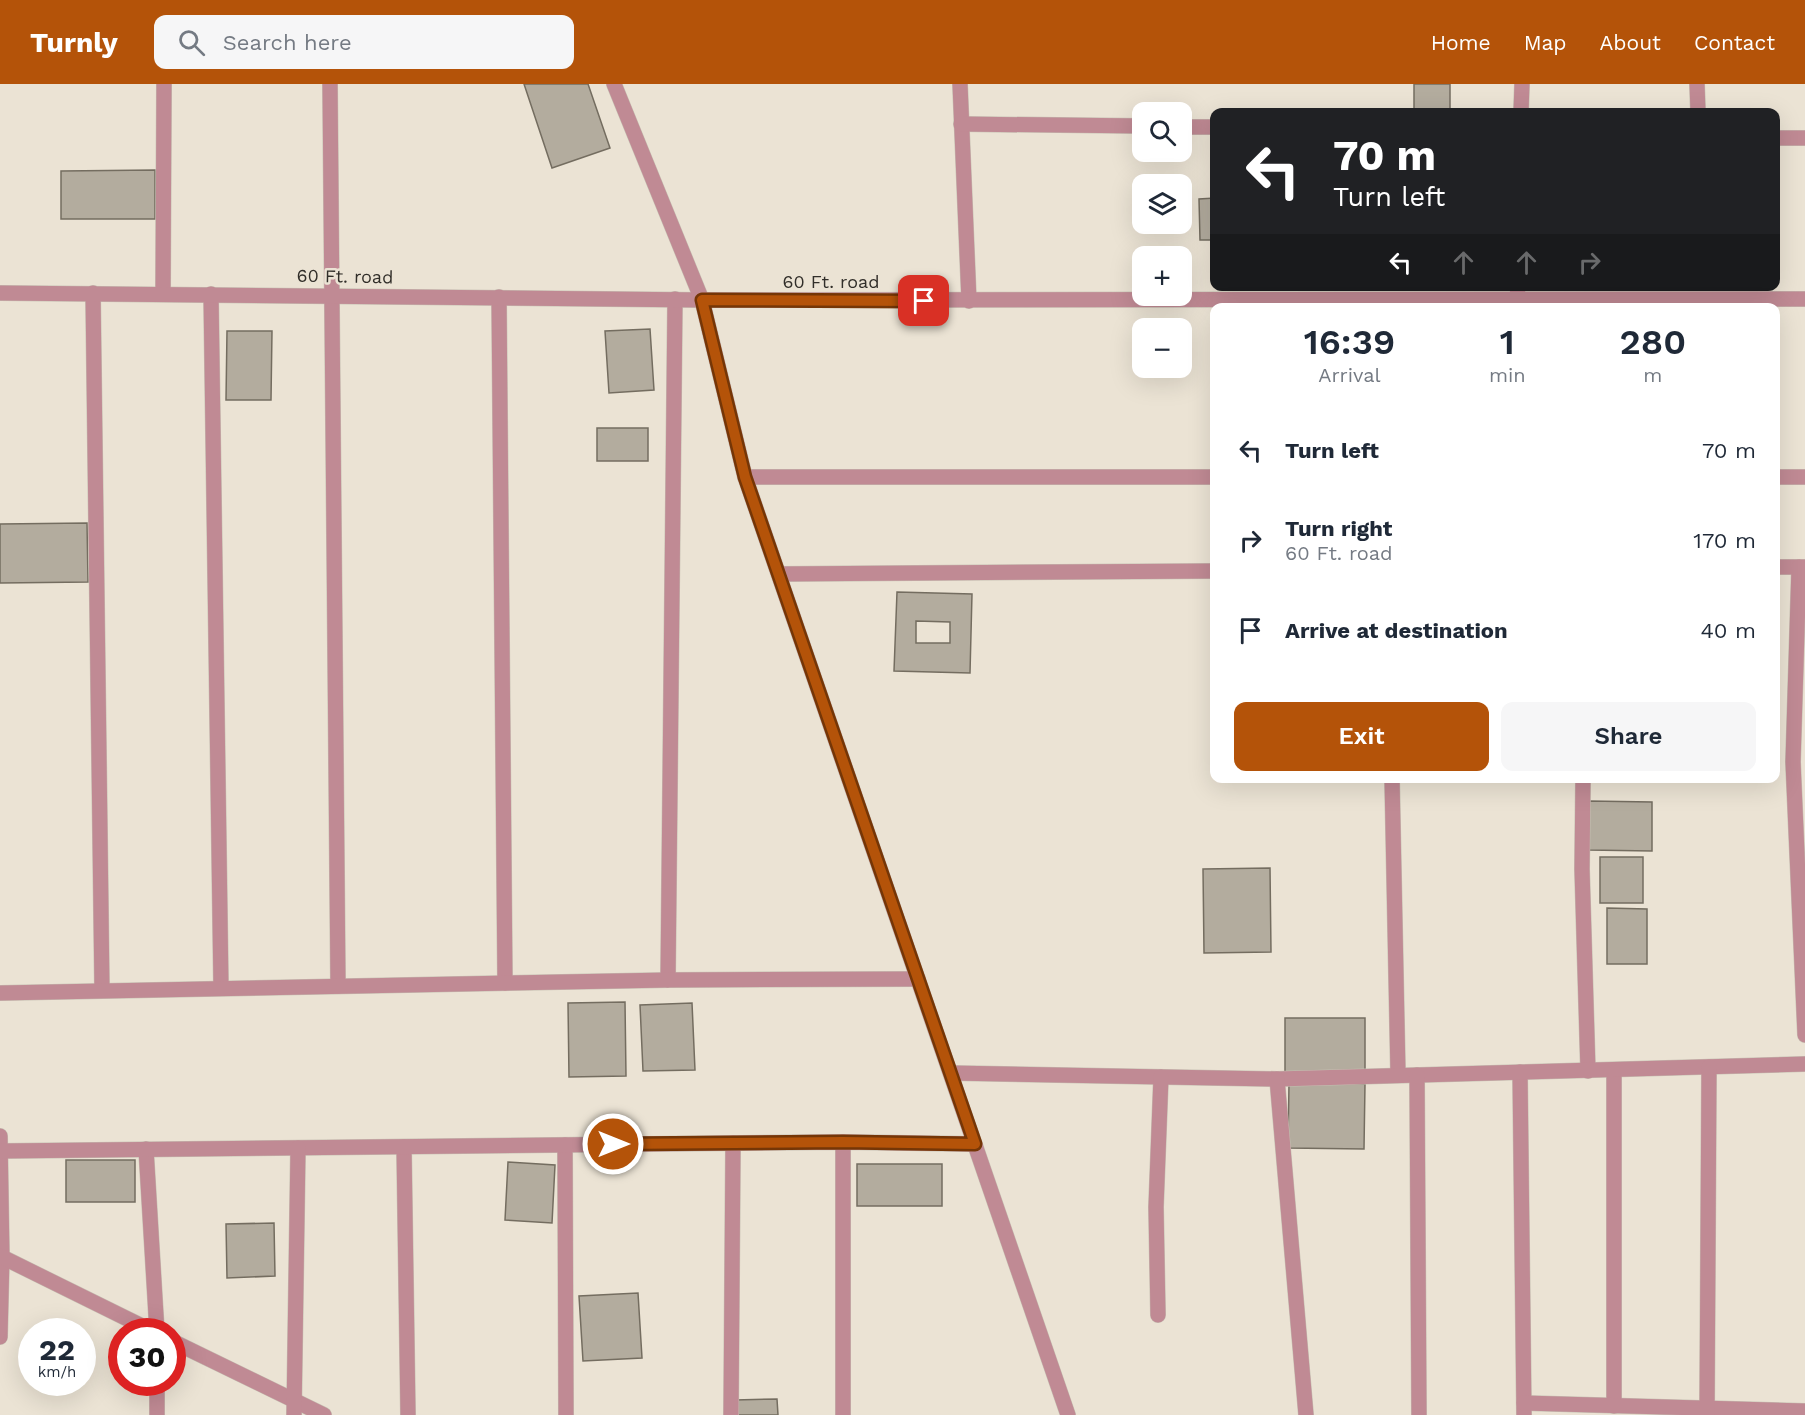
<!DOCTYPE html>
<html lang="en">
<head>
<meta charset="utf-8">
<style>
	:root { --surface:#fff; --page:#f6f6f7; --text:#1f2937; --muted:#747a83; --accent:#b45309 }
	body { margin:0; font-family:"Work Sans",sans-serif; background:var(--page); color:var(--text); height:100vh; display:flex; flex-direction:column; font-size:22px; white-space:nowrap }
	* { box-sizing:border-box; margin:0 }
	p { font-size:20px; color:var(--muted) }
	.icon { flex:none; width:33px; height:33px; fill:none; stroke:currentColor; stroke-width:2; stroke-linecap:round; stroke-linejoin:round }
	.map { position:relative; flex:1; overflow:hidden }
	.sheet { position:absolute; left:1210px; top:219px; width:570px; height:480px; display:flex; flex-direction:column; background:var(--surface); border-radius:12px; box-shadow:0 6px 24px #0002 }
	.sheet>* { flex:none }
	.top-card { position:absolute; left:1210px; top:24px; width:570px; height:183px; border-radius:12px; box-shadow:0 6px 24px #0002; background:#202124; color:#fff; overflow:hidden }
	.fabs { position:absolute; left:1132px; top:18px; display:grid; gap:12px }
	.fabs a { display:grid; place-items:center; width:60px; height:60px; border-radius:12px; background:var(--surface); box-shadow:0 6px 24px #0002; font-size:30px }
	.speed { position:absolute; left:18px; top:1234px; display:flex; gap:12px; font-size:30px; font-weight:700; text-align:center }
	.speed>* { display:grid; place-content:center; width:78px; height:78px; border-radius:50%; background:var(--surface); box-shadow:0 6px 24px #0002; line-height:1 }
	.speed small { font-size:15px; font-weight:400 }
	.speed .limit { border:9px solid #d22; background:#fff; color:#111 }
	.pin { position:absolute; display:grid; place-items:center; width:51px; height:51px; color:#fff; margin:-26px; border-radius:12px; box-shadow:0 3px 9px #0006 }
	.me { position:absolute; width:66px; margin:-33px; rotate:90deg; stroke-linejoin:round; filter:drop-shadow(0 0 4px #0008) }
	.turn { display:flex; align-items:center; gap:21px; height:126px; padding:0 24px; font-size:27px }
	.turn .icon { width:78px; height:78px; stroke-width:2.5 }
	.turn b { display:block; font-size:42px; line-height:51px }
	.lanes { display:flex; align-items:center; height:57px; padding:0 24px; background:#0003; justify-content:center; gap:30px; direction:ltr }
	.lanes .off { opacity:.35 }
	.eta { display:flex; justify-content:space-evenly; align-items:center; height:102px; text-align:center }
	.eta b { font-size:36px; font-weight:600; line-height:42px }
	.button { display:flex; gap:12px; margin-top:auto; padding:12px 24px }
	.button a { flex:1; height:69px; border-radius:12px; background:var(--accent); color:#fff; font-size:24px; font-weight:600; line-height:69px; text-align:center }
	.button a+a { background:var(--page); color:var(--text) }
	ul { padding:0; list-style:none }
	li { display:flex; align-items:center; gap:18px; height:90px; padding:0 24px }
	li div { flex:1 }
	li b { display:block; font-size:22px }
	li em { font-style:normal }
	header { display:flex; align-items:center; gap:36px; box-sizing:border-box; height:84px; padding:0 30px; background:var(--accent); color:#fff }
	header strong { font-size:28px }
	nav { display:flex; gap:33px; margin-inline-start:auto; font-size:21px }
	.search { width:420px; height:54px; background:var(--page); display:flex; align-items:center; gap:15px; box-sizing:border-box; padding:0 21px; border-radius:12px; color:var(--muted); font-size:22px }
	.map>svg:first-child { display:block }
	.building { fill:#b3ac9e; stroke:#746d60; stroke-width:1.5; fill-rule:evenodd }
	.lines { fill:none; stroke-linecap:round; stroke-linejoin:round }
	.minor-casing { stroke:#c6bfb2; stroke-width:16 }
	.tertiary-casing { stroke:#c6bfb2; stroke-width:16 }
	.minor { stroke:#c08a94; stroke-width:15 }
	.tertiary { stroke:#c08a94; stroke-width:15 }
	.route-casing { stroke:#753606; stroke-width:15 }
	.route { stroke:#b45309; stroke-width:10 }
	.labels { text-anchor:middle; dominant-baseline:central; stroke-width:5; stroke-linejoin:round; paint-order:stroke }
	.street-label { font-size:18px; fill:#312e29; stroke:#ebe3d4 }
</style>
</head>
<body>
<header>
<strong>Turnly</strong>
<div class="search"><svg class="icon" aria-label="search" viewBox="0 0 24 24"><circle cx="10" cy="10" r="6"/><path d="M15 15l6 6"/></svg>Search here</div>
<nav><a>Home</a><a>Map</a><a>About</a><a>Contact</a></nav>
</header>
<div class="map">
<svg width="1805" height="1331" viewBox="0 0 1805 1331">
	<rect width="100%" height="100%" fill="#ebe3d4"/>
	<g class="building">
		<path d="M524 0H588L610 64 552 84Z"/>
		<rect x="1414" y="0" width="36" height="28"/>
		<path d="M155 86V135H61V87Z"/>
		<path d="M1215 114V156H1200L1199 115Z"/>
		<path d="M650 245 654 306 609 309 605 247Z"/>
		<path d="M227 247H272L271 316H226Z"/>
		<rect x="597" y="344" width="51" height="33"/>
		<path d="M87 439 88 498 0 499V440Z"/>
		<path d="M897 508 972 510 970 589 894 587ZM916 537 950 538V559H916Z"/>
		<path d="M1589 717 1652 718V767L1588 766Z"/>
		<rect x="1600" y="773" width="43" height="46"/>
		<path d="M1270 784 1271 868 1204 869 1203 785Z"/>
		<path d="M1607 824 1647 825V880H1607Z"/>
		<path d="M625 918 626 992 569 993 568 919Z"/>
		<path d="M692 919 695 986 643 987 640 921Z"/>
		<rect x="1285" y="934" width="80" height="54"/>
		<path d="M1289 999 1365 1000 1364 1065 1288 1064Z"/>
		<rect x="66" y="1076" width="69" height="42"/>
		<path d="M508 1078 555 1081 552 1139 505 1136Z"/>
		<rect x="857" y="1080" width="85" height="42"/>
		<path d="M274 1139 275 1192 227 1194 226 1140Z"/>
		<path d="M638 1209 642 1274 583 1277 579 1212Z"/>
		<path d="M777 1315 778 1331H736L735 1316Z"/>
	</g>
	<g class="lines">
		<g class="minor-casing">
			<g id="minor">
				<path d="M330 0 338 902"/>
				<path d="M960 0 969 217"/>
				<path d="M1697 0 1698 28"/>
				<path d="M1521 28 1522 0"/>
				<path d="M961 40 1143 42"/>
				<path d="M1182 43H1215"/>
				<path d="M1776 54H1805"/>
				<path d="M93 209 102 906"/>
				<path d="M163 210 164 0"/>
				<path d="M211 210 221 904"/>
				<path d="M499 213 505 899"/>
				<path d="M1517 216 1518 202"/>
				<path d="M745 393H1215"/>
				<path d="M1776 393H1805"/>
				<path d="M1776 483H1805"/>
				<path d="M1799 483 1793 678 1805 951"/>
				<path d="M779 490 1215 487"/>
				<path d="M1392 694 1398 990"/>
				<path d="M1583 694 1582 785 1588 987"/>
				<path d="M668 896 675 215"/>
				<path d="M0 909 668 896 918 895"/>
				<path d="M1614 986V1322"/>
				<path d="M1520 988 1524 1331"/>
				<path d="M951 989 1277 995 1805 980"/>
				<path d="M1417 991 1419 1331"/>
				<path d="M1277 995 1306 1331"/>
				<path d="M0 1052 2 1173 0 1253"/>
				<path d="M843 1058V1331"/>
				<path d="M565 1061 566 1331"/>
				<path d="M404 1063 408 1331"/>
				<path d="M146 1065 157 1248"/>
				<path d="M1 1067 843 1058 974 1060"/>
				<path d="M0 1172 154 1248"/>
				<path d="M1158 1231 1156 1123 1161 993"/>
				<path d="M172 1257 324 1331"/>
				<path d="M1524 1319 1805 1327"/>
				<path d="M157 1331V1299"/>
				<path d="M294 1331 298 1064"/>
				<path d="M731 1331 733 1059"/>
				<path d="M1707 1331 1709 983"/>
			</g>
		</g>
		<g class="tertiary-casing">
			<g id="tertiary">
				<path d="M614 0 702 216 745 393 1068 1331"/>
				<path d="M0 209 702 216 1805 215"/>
			</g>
		</g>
		<use href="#minor" class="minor"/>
		<use href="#tertiary" class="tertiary"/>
	</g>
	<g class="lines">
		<g class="route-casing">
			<path id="route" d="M613 1060 843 1058 975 1060 745 393 702 216 924 217"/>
		</g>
		<use href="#route" class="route"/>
	</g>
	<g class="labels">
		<g class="street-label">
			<text transform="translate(345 192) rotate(1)">60 Ft. road</text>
			<text x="831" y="197">60 Ft. road</text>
		</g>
	</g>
</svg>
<div class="fabs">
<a><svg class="icon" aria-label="search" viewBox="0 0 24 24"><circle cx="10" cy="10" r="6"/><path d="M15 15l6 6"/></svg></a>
<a><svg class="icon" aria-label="layers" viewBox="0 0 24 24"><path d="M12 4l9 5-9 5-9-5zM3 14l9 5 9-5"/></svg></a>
<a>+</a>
<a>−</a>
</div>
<div class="speed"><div>22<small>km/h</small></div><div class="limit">30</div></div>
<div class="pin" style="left:924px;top:217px;background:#d93025"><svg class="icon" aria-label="arrive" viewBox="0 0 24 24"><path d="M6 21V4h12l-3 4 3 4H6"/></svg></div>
<svg class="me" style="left:613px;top:1060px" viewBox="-20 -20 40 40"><circle r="17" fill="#b45309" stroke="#fff" stroke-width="3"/><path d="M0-11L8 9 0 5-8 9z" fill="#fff"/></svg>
<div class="top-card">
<div class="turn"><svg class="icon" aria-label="left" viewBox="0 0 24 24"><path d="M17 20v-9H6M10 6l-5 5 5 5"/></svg><div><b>70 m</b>Turn left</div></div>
<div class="lanes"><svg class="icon" aria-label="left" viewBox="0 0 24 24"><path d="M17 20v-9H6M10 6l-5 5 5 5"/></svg><svg class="icon off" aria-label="ahead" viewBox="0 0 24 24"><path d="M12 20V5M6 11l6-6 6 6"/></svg><svg class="icon off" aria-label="ahead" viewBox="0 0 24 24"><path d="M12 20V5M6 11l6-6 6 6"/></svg><svg class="icon off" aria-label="right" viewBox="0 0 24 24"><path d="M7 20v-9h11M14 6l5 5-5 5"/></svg></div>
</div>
<section class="sheet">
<div class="eta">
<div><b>16:39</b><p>Arrival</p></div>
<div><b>1</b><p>min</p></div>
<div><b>280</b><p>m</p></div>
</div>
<ul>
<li><svg class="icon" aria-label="left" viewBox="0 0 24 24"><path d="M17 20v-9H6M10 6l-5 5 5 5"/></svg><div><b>Turn left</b></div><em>70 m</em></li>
<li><svg class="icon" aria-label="right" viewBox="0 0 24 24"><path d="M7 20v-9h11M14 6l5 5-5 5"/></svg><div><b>Turn right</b><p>60 Ft. road</p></div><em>170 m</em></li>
<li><svg class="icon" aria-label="arrive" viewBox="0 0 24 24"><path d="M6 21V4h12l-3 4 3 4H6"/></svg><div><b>Arrive at destination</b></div><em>40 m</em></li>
</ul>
<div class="button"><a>Exit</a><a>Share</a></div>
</section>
</div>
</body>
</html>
